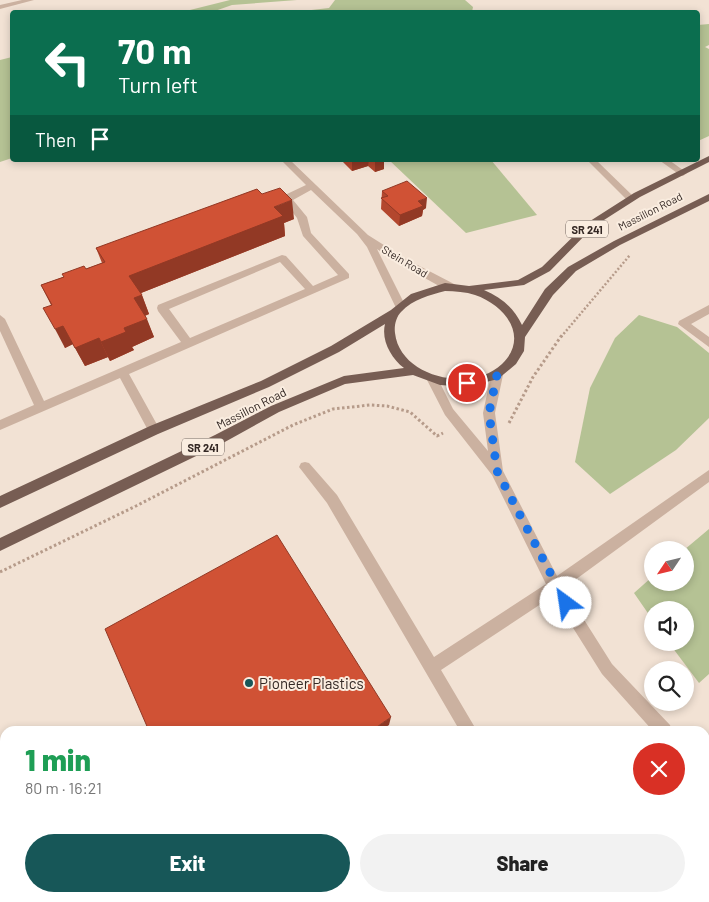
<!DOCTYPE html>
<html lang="en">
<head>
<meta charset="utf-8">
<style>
	:root { --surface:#fff; --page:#f2f2f2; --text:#222; --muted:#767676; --accent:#175758 }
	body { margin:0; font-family:Barlow,sans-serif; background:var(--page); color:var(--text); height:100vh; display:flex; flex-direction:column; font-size:19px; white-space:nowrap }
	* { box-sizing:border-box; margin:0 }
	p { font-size:16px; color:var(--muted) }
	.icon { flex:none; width:28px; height:28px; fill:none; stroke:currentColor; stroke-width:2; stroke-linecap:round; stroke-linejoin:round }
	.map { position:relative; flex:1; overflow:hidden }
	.side { position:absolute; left:0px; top:726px; width:710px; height:176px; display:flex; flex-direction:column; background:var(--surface); border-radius:15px 15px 0 0; box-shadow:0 2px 8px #0003 }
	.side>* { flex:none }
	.guide { position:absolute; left:10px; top:10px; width:690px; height:152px; border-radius:5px; box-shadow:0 2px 8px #0003; background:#0b6e4f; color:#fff; overflow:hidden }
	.needle { width:32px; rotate:235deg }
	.fabs { position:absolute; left:644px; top:541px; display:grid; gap:10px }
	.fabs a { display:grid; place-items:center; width:50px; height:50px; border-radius:50%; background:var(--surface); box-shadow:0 2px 8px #0003; font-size:25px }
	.pin { position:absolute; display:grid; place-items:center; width:42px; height:42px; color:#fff; margin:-21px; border:2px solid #fff; border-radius:50%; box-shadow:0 1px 5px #0007 }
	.me { position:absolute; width:55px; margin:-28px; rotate:329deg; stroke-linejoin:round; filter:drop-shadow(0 0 4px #0008) }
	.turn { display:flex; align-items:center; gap:18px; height:105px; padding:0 25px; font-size:22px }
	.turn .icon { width:65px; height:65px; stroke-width:2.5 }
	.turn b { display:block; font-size:35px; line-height:42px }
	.then { display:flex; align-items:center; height:48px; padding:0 25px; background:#0003; gap:10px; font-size:19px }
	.round { display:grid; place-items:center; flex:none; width:52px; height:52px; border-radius:26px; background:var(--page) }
	.overview { display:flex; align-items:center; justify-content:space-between; height:85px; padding:0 25px }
	h1 { font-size:30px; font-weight:800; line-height:38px; color:#1e9e55 }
	.primary-button { display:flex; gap:10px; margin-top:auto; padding:10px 25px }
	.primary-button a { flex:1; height:58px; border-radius:30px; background:var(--accent); color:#fff; font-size:20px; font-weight:800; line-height:58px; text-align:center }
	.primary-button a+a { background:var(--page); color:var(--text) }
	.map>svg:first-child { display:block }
	.green { fill:#b5c294 }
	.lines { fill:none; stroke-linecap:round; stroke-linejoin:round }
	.path-far1 { stroke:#b69b8a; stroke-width:2.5; stroke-dasharray:2 2; stroke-linecap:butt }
	.path { stroke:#b69b8a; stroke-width:3; stroke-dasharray:2.5 2.5; stroke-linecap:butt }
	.minor { fill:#cbb1a0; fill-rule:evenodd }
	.major { fill:#775d53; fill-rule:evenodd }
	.wall { fill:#b3472e }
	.shaded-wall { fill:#923925 }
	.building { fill:#d05235; stroke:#923925 }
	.route { stroke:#1a73e8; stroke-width:9; stroke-dasharray:0 16.2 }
	.poi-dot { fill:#175758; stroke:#faede0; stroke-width:2 }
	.labels { text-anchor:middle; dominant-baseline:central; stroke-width:4; stroke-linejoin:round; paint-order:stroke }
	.far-street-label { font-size:11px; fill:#342824; stroke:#faede0 }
	.shield { fill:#faede0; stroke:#6f635c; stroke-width:1 }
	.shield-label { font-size:11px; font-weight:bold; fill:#342824 }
	.street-label { font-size:12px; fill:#342824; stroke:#faede0 }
	.near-poi-label { font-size:15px; fill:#342824; stroke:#faede0; text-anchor:start }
</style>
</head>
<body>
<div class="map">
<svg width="709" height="902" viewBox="0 0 709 902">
	<rect width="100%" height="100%" fill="#f2e2d4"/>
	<g class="green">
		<path d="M230 0H297L232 5 212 12H182Z"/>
		<path d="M335 0H465L473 7 472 12H294L329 8Z"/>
		<path d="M709 24V45L705 47 709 49V136L698 141V25Z"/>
		<path d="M12 57V158L0 162V60Z"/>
		<path d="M389 160H491L537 215 466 233Z"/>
		<path d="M639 315 677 327 709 353V418L676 450 610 494 575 462 590 388 615 338Z"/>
		<path d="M709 529V674L699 683 669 643 685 642V610H652V619L634 593 652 577V582H685L684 550Z"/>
	</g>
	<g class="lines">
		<path class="path-far1" d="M561 337 630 255"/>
		<g class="path">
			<path d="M509 423 533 377 562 335"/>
			<path d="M0 572 136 506 293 425 333 409 370 405 387 406 410 412 437 436 443 433"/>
		</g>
		<g class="minor">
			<path d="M22 0H34L0 9V5Z"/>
			<path d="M281 160H290L368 235 406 259 456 285 457 288 456 291H448L398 263 377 249 405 305 404 308H396L367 247 357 234 311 190 293 200 307 217 311 233 349 274V278L129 374 160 430 158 434H150L120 378 0 430V420L34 405 0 331V315L5 319 44 401 181 342 158 311 157 308 158 305 282 255 286 256 313 286 338 275 303 236 297 218 283 200 287 194 306 185ZM280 262 305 289 190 338 169 309Z"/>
			<path d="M587 160H596L634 197V201H628Z"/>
			<path d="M659 160H669L687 173 683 176 680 175Z"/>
			<path d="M709 305V314L691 324 709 337V347L678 324 679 321Z"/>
			<path d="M497 371 503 375 495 413 503 471 557 576 709 470V482L564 588 612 664 670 725 672 731H653L602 674 553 596 441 670 477 731H460L327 503 299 467 301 463 305 462 309 463 337 495 434 657 546 584 492 475 445 415 427 380 429 377H437L453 409 488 451 483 413 491 375Z"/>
			<path d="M705 757 709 758V775L705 774Z"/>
			<path d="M571 898H590L592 902H572Z"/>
		</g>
		<path class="major" d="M709 156V162L640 197 593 227 550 271 524 285 484 290C501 297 514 308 522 325L545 289 568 267 614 241 709 194V201L620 245 576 271 553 295 525 337 524 351 516 364 498 379 467 387 440 385 413 375 345 384 279 412 223 443 0 551V538L215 435 271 406 344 376 404 368C391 358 381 340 385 324L339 352 269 387 158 434 0 508V496L150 426 261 381 331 346 391 310 411 294 445 283 469 286 518 280 542 267 587 223 634 193ZM445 291C455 291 466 292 475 295 505 305 530 337 502 364 472 393 400 378 395 333 394 326 396 317 401 312 413 299 430 295 445 291Z"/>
	</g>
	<g class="wall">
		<path d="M342 160H384V169L375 172 368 166 352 171 343 162Z"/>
		<path d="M382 191 426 208 423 210 422 216 399 226 381 209Z"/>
		<path d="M262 194 294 219 284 223 285 236 141 293 149 314 145 316 154 337 132 347 134 350 110 361 108 357 85 366 73 344 65 348 51 305 41 285 102 263 96 248Z"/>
		<path d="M413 898H511L514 902H407Z"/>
	</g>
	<g class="shaded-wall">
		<path d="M355 160H369L368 166 352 171V161Z"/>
		<path d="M379 160H384V169L375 172V161Z"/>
		<path d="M427 198 426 208 423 210 422 216 399 226 400 215 418 201Z"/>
		<path d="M292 200 294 219 284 223 285 236 136 295 129 276 274 207Z"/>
		<path d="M142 295 149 314 141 317 134 298Z"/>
		<path d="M147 319 154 337 132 347 134 350 110 361 101 342 124 328Z"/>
		<path d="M63 326 73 344 65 348 55 329Z"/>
		<path d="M99 338 108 357 85 366 75 348Z"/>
		<path d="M391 717 389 725 380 731H371Z"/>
	</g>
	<g class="building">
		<path d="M407 181 427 198 418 201 423 206 400 215 381 198 388 196 382 191Z"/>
		<path d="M280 188 292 200 274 207 283 216 129 276 142 295 134 298 147 319 124 328 126 332 101 342 99 338 75 348 63 326 55 329 43 308 52 305 41 285 64 277 62 274 84 266 86 269 105 262 96 248 257 189 262 194Z"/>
		<path d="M277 535 391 717 371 731H149L105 629Z"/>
		<path d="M220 898H383L386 902H222Z"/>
		<path d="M418 898H511L514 902H412Z"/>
	</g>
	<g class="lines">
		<path class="route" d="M467 383 478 382 497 375 489 413 497 471 566 603"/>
	</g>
	<circle class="poi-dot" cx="249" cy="683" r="5"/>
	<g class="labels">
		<g class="far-street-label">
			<text transform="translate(650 211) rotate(-27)">Massillon Road</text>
			<text transform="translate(405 261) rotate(31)">Stein Road</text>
		</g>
		<g class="shield">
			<rect x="566" y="220.5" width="42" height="17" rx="4"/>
			<rect x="182" y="438.5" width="42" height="17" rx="4"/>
		</g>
		<g class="shield-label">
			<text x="587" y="229">SR 241</text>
			<text x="203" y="447">SR 241</text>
		</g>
		<g class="street-label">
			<text transform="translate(251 408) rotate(-27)">Massillon Road</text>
		</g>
		<g class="near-poi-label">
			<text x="259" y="683">Pioneer Plastics</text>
		</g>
	</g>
</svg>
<div class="fabs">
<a><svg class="needle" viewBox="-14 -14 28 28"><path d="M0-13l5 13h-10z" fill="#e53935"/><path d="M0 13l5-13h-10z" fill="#767676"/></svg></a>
<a><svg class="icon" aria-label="sound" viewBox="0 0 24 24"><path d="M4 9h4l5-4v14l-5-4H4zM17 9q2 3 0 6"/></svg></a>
<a><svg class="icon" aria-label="search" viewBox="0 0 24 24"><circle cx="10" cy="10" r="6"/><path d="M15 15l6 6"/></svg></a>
</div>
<div class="pin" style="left:467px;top:383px;background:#d93025"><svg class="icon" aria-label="arrive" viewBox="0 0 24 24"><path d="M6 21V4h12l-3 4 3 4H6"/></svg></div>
<svg class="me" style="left:566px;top:603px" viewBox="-20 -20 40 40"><circle r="19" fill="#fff"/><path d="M0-13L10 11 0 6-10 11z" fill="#1a73e8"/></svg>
<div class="guide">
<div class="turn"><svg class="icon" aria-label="left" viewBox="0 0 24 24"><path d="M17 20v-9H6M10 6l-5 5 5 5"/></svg><div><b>70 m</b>Turn left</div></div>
<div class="then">Then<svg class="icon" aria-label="arrive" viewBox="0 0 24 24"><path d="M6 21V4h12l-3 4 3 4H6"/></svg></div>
</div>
<section class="side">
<div class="overview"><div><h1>1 min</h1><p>80 m · 16:21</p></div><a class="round" style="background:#d93025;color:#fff"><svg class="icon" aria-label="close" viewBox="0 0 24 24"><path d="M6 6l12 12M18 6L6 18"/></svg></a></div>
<div class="primary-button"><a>Exit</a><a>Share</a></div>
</section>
</div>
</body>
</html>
